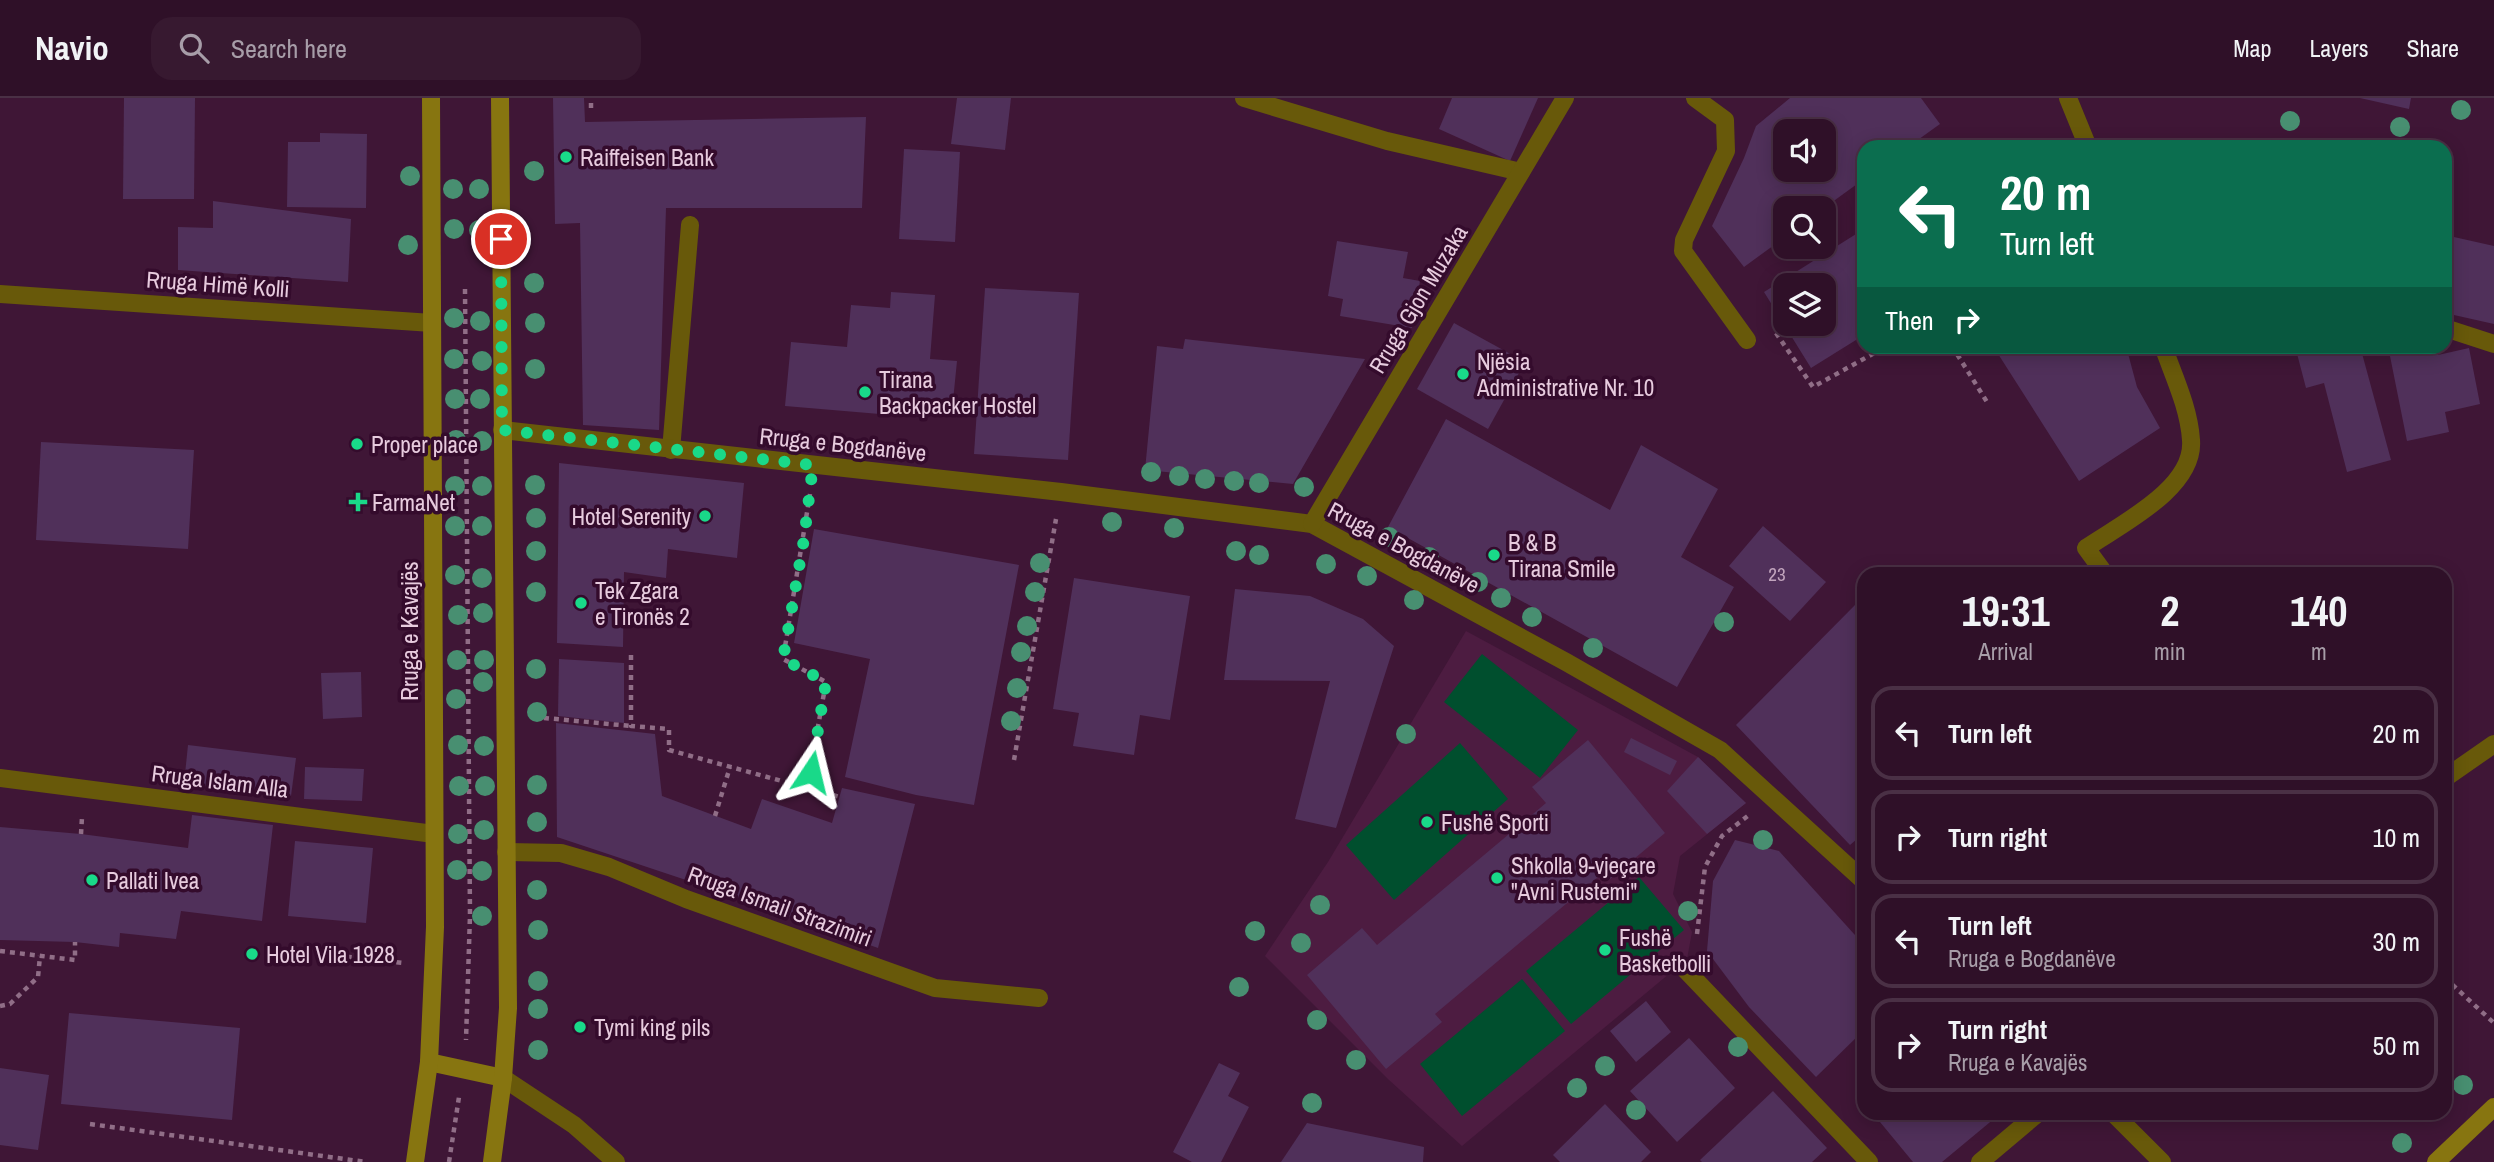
<!DOCTYPE html>
<html lang="en">
<head>
<meta charset="utf-8">
<style>
	:root { --surface:#2f1028; --page:#371930; --text:#f1f3f6; --muted:#a79da8; --line:#4a3045 }
	body { margin:0; font-family:"Archivo Narrow",sans-serif; background:var(--page); color:var(--text); height:100vh; display:flex; flex-direction:column; font-size:26px; white-space:nowrap }
	* { box-sizing:border-box; margin:0 }
	p { font-size:23px; color:var(--muted) }
	.icon { flex:none; width:38px; height:38px; fill:none; stroke:currentColor; stroke-width:2; stroke-linecap:round; stroke-linejoin:round }
	.map { position:relative; flex:1; overflow:hidden }
	.drawer { position:absolute; left:1857px; top:469px; width:595px; height:553px; display:flex; flex-direction:column; background:var(--surface); border-radius:21px; box-shadow:0 4px 18px #0003,0 0 0 2px var(--line) }
	.drawer>* { flex:none }
	.top-card { position:absolute; left:1857px; top:42px; width:595px; height:214px; border-radius:21px; box-shadow:0 4px 18px #0003,0 0 0 2px var(--line); background:#0b6e4f; color:#fff; overflow:hidden }
	.buttons { position:absolute; left:1773px; top:21px; display:grid; gap:14px }
	.buttons a { display:grid; place-items:center; width:63px; height:63px; border-radius:14px; background:var(--surface); box-shadow:0 4px 18px #0003,0 0 0 2px var(--line); font-size:35px }
	.pin { position:absolute; display:grid; place-items:center; width:60px; height:60px; color:#fff; margin:-30px; border:4px solid #fff; border-radius:50%; box-shadow:0 2px 7px #0007 }
	.me { position:absolute; width:77px; margin:-38px; rotate:10deg; stroke-linejoin:round; filter:drop-shadow(0 0 5px #0008) }
	.turn { display:flex; align-items:center; gap:24px; height:147px; padding:0 28px; font-size:32px }
	.turn .icon { width:91px; height:91px; stroke-width:2.5 }
	.turn b { display:block; font-size:49px; line-height:60px }
	.then { display:flex; align-items:center; height:66px; padding:0 28px; background:#0003; gap:14px; font-size:26px }
	.eta { display:flex; justify-content:space-evenly; align-items:center; height:119px; text-align:center }
	.eta b { font-size:42px; font-weight:700; line-height:49px }
	ul { padding:0; list-style:none }
	li { display:flex; align-items:center; gap:21px; height:94px; margin:0 14px 10px; padding:0 14px; border:4px solid var(--line); border-radius:21px }
	li div { flex:1 }
	li b { display:block; font-size:26px }
	li em { font-style:normal }
	header { display:flex; align-items:center; gap:42px; box-sizing:border-box; height:98px; padding:0 35px; background:var(--surface); border-bottom:2px solid var(--line) }
	header strong { font-size:33px }
	nav { display:flex; gap:38px; margin-inline-start:auto; font-size:24px }
	.search { width:490px; height:63px; background:var(--page); display:flex; align-items:center; gap:18px; box-sizing:border-box; padding:0 24px; border-radius:21px; color:var(--muted); font-size:26px }
	.map>svg:first-child { display:block }
	.built { fill:#4d1c41 }
	.green { fill:#004f2e }
	.building { fill:#50305a; fill-rule:evenodd }
	.lines { fill:none; stroke-linecap:round; stroke-linejoin:round }
	.path { stroke:#906e87; stroke-width:4.5; stroke-dasharray:5 5; stroke-linecap:butt }
	.service { stroke:#68590a; stroke-width:18 }
	.minor { stroke:#68590a; stroke-width:18 }
	.secondary { stroke:#877510; stroke-width:18 }
	.tree { fill:#488f71 }
	.route { stroke:#19d989; stroke-width:12; stroke-dasharray:0 21.6 }
	.poi-dot { fill:#19d989; stroke:#340b2c; stroke-width:2.5 }
	.labels { text-anchor:middle; dominant-baseline:central; stroke-width:7; stroke-linejoin:round; paint-order:stroke }
	.number-label { font-size:19px; fill:#c1a4bd }
	.poi-label { font-size:23px; fill:#e7cbde; stroke:#340b2c; text-anchor:start }
	.street-label { font-size:23px; fill:#e7cbde; stroke:#340b2c }
</style>
</head>
<body>
<header>
<strong>Navio</strong>
<div class="search"><svg class="icon" aria-label="search" viewBox="0 0 24 24"><circle cx="10" cy="10" r="6"/><path d="M15 15l6 6"/></svg>Search here</div>
<nav><a>Map</a><a>Layers</a><a>Share</a></nav>
</header>
<div class="map">
<svg width="2494" height="1064" viewBox="0 0 2494 1064">
	<rect width="100%" height="100%" fill="#3f1636"/>
	<path class="built" d="M1466 533 1698 659 1746 705 1680 758 1673 796 1692 834 1687 861 1462 1048 1389 982 1265 858 1328 764Z"/>
	<g class="green">
		<path d="M1482 556 1578 632 1540 680 1444 604Z"/>
		<path d="M1460 645 1508 701 1394 802 1346 747Z"/>
		<path d="M1639 779 1684 832 1571 926 1526 873Z"/>
		<path d="M1522 881 1565 933 1462 1018 1420 966Z"/>
	</g>
	<g class="building">
		<path d="M124 0H195L194 101H123Z"/>
		<path d="M553 0H584L585 24 866 19 862 110H666L659 332 583 327 580 125 555 126Z"/>
		<path d="M957 0H1011L1005 52 951 46Z"/>
		<path d="M1452 0H1538L1510 63 1439 31Z"/>
		<path d="M1790 0H1921L1940 26 1908 49H1864V81L1824 110H1785V139L1744 169 1712 128 1744 60 1756 28ZM1785 33H1824V72H1785Z"/>
		<path d="M2360 0H2411L2409 11Z"/>
		<path d="M320 35 367 36 366 110 287 109 288 44H320Z"/>
		<path d="M904 51 960 54 955 144 899 141Z"/>
		<path d="M213 103 351 121 348 184 178 172V129L213 130Z"/>
		<path d="M1864 131V237L1811 270 1764 194ZM1785 187H1824V226H1785Z"/>
		<path d="M2445 137 2494 148V226L2445 215Z"/>
		<path d="M1337 143 1408 154 1403 180 1420 183 1412 230 1340 218 1343 201 1328 198Z"/>
		<path d="M985 190 1079 195 1068 362 974 356Z"/>
		<path d="M891 194 935 197 930 261 957 263 953 303 928 301 927 320 785 308 791 244 847 249 851 207 890 210Z"/>
		<path d="M1454 225 1525 264 1488 331 1417 291Z"/>
		<path d="M1185 241 1193 242 1365 261 1293 386 1145 372 1157 248 1183 251Z"/>
		<path d="M1993 248H2126L2137 289 2160 330 2079 383Z"/>
		<path d="M2295 248H2360L2391 362 2347 374 2324 285 2306 290Z"/>
		<path d="M2412 248H2436L2438 257 2469 250 2480 306 2445 314 2449 334 2407 343 2389 253Z"/>
		<path d="M1446 321 1610 412 1641 347 1718 391 1681 459 1734 489 1677 589 1388 429Z"/>
		<path d="M41 344 194 352 188 451 36 442Z"/>
		<path d="M559 365 744 385 737 460 668 451 666 480 624 474 623 549 557 545Z"/>
		<path d="M1763 428 1826 484 1790 523 1729 468Z"/>
		<path d="M814 431 1019 467 974 707 916 697 845 679 870 561 794 545Z"/>
		<path d="M1074 480 1190 498 1170 622 1140 617 1134 657 1073 648 1079 615 1053 611Z"/>
		<path d="M1235 491 1310 498 1363 521 1394 548 1336 730 1295 721 1330 583 1224 582Z"/>
		<path d="M1857 505 1864 512V735L1850 747 1736 627Z"/>
		<path d="M559 561 624 565V625L558 618Z"/>
		<path d="M361 574 362 619 323 621 321 575Z"/>
		<path d="M556 625 655 636 662 698 751 731 762 701 832 725 842 690 915 706 878 850 692 784 557 739Z"/>
		<path d="M1631 640 1677 663 1670 677 1624 654Z"/>
		<path d="M1588 642 1665 735 1610 781 1604 774 1435 916 1442 924 1386 971 1307 877 1362 830 1377 847 1546 705 1532 689Z"/>
		<path d="M188 647 296 660 291 698 184 686Z"/>
		<path d="M1698 659 1746 705 1707 736 1667 693Z"/>
		<path d="M305 669 364 671 362 703 304 701Z"/>
		<path d="M192 717 273 727 262 823 181 813 176 841 120 835 119 849 75 844 0 842V729L81 736 188 750Z"/>
		<path d="M1735 742 1779 753 1864 847V932L1816 979 1749 909 1707 853 1713 783Z"/>
		<path d="M295 743 373 750 366 825 288 818Z"/>
		<path d="M1646 903 1671 934 1636 964 1610 933Z"/>
		<path d="M69 915 240 930 232 1022 61 1006Z"/>
		<path d="M1689 940 1735 990 1677 1044 1630 993Z"/>
		<path d="M1219 965 1240 975 1228 998 1249 1009 1221 1064H1192L1173 1054Z"/>
		<path d="M0 970 49 977 38 1052 0 1047Z"/>
		<path d="M1773 993 1827 1050 1812 1064H1702L1700 1062Z"/>
		<path d="M1605 1006 1651 1054 1641 1064H1560L1553 1057Z"/>
		<path d="M1890 1015H2001L1942 1064H1913L1880 1024Z"/>
		<path d="M1307 1025 1424 1049 1423 1064H1281Z"/>
	</g>
	<g class="lines">
		<g class="path">
			<path d="M591 10V0"/>
			<path d="M465 191 470 817 466 942"/>
			<path d="M1776 235 1813 289 1887 248"/>
			<path d="M1952 248 1987 304"/>
			<path d="M631 557V628L669 631V652L840 699"/>
			<path d="M534 619 631 628"/>
			<path d="M1014 662 1056 421"/>
			<path d="M807 690 826 584 783 561 810 396"/>
			<path d="M715 718 730 669"/>
			<path d="M81 736 82 719"/>
			<path d="M1697 836 1705 769 1722 738 1749 717"/>
			<path d="M0 853 75 862V844"/>
			<path d="M297 853 403 865"/>
			<path d="M2445 880 2494 925"/>
			<path d="M0 908 10 906 38 879 40 858"/>
			<path d="M90 1026 366 1064"/>
			<path d="M449 1064 459 999"/>
		</g>
		<g class="service">
			<path d="M1695 0 1725 22 1726 53 1684 142 1683 153 1747 242"/>
			<path d="M2445 230 2494 246"/>
			<path d="M671 352 690 127"/>
		</g>
		<g class="minor">
			<path d="M1244 0 1387 43 1521 74"/>
			<path d="M2068 0 2088 49"/>
			<path d="M0 196 432 225"/>
			<path d="M502 332 1061 394 1312 426 1566 564 1720 652 1864 783"/>
			<path d="M1312 426 1565 0"/>
			<path d="M2105 476 2086 450C2121 426 2195 390 2191 342 2189 310 2174 279 2163 248"/>
			<path d="M0 680 434 736"/>
			<path d="M2445 680 2494 646"/>
			<path d="M506 754 561 755 609 769 686 801 935 890 1039 900"/>
			<path d="M1681 867 1869 1064"/>
			<path d="M503 980 574 1027 616 1064"/>
			<path d="M2113 1015 2162 1064"/>
			<path d="M1980 1064 2038 1015"/>
		</g>
		<g class="secondary">
			<path d="M429 964 503 980"/>
			<path d="M415 1064 429 964 435 829 431 0"/>
			<path d="M492 1064 503 980 508 910 500 0"/>
			<path d="M2436 1064 2494 1009"/>
		</g>
	</g>
	<g class="tree">
		<circle cx="2461" cy="12" r="10"/>
		<circle cx="2290" cy="23" r="10"/>
		<circle cx="2400" cy="29" r="10"/>
		<circle cx="534" cy="73" r="10"/>
		<circle cx="410" cy="78" r="10"/>
		<circle cx="453" cy="91" r="10"/>
		<circle cx="479" cy="91" r="10"/>
		<circle cx="454" cy="131" r="10"/>
		<circle cx="479" cy="132" r="10"/>
		<circle cx="408" cy="147" r="10"/>
		<circle cx="534" cy="185" r="10"/>
		<circle cx="454" cy="220" r="10"/>
		<circle cx="480" cy="223" r="10"/>
		<circle cx="535" cy="225" r="10"/>
		<circle cx="454" cy="261" r="10"/>
		<circle cx="482" cy="263" r="10"/>
		<circle cx="535" cy="271" r="10"/>
		<circle cx="455" cy="301" r="10"/>
		<circle cx="480" cy="301" r="10"/>
		<circle cx="456" cy="342" r="10"/>
		<circle cx="482" cy="343" r="10"/>
		<circle cx="1151" cy="374" r="10"/>
		<circle cx="1179" cy="378" r="10"/>
		<circle cx="1205" cy="381" r="10"/>
		<circle cx="1234" cy="383" r="10"/>
		<circle cx="1259" cy="385" r="10"/>
		<circle cx="535" cy="387" r="10"/>
		<circle cx="455" cy="388" r="10"/>
		<circle cx="482" cy="388" r="10"/>
		<circle cx="1304" cy="389" r="10"/>
		<circle cx="536" cy="420" r="10"/>
		<circle cx="1112" cy="424" r="10"/>
		<circle cx="455" cy="428" r="10"/>
		<circle cx="482" cy="428" r="10"/>
		<circle cx="1174" cy="430" r="10"/>
		<circle cx="1389" cy="439" r="10"/>
		<circle cx="536" cy="453" r="10"/>
		<circle cx="1236" cy="453" r="10"/>
		<circle cx="1259" cy="457" r="10"/>
		<circle cx="1429" cy="459" r="10"/>
		<circle cx="1040" cy="465" r="10"/>
		<circle cx="1326" cy="466" r="10"/>
		<circle cx="455" cy="477" r="10"/>
		<circle cx="1367" cy="478" r="10"/>
		<circle cx="482" cy="480" r="10"/>
		<circle cx="1478" cy="484" r="10"/>
		<circle cx="536" cy="494" r="10"/>
		<circle cx="1035" cy="494" r="10"/>
		<circle cx="1501" cy="500" r="10"/>
		<circle cx="1414" cy="502" r="10"/>
		<circle cx="483" cy="515" r="10"/>
		<circle cx="458" cy="517" r="10"/>
		<circle cx="1532" cy="519" r="10"/>
		<circle cx="1724" cy="524" r="10"/>
		<circle cx="1027" cy="528" r="10"/>
		<circle cx="1593" cy="550" r="10"/>
		<circle cx="1021" cy="554" r="10"/>
		<circle cx="457" cy="562" r="10"/>
		<circle cx="484" cy="562" r="10"/>
		<circle cx="536" cy="571" r="10"/>
		<circle cx="483" cy="584" r="10"/>
		<circle cx="1017" cy="590" r="10"/>
		<circle cx="456" cy="601" r="10"/>
		<circle cx="537" cy="614" r="10"/>
		<circle cx="1011" cy="623" r="10"/>
		<circle cx="1406" cy="636" r="10"/>
		<circle cx="458" cy="647" r="10"/>
		<circle cx="484" cy="648" r="10"/>
		<circle cx="537" cy="687" r="10"/>
		<circle cx="459" cy="688" r="10"/>
		<circle cx="485" cy="688" r="10"/>
		<circle cx="537" cy="724" r="10"/>
		<circle cx="484" cy="732" r="10"/>
		<circle cx="458" cy="736" r="10"/>
		<circle cx="1763" cy="742" r="10"/>
		<circle cx="457" cy="772" r="10"/>
		<circle cx="482" cy="773" r="10"/>
		<circle cx="537" cy="792" r="10"/>
		<circle cx="1320" cy="807" r="10"/>
		<circle cx="1688" cy="813" r="10"/>
		<circle cx="482" cy="818" r="10"/>
		<circle cx="538" cy="832" r="10"/>
		<circle cx="1255" cy="833" r="10"/>
		<circle cx="1301" cy="845" r="10"/>
		<circle cx="538" cy="883" r="10"/>
		<circle cx="1239" cy="889" r="10"/>
		<circle cx="538" cy="911" r="10"/>
		<circle cx="1317" cy="922" r="10"/>
		<circle cx="1738" cy="949" r="10"/>
		<circle cx="538" cy="952" r="10"/>
		<circle cx="1356" cy="962" r="10"/>
		<circle cx="1605" cy="968" r="10"/>
		<circle cx="2463" cy="987" r="10"/>
		<circle cx="1577" cy="990" r="10"/>
		<circle cx="1312" cy="1005" r="10"/>
		<circle cx="1636" cy="1012" r="10"/>
		<circle cx="2402" cy="1045" r="10"/>
	</g>
	<g class="lines">
		<path class="route" d="M501 141 502 332 813 367 804 441 783 561 826 584 811 674"/>
	</g>
	<g class="poi-dot">
		<circle cx="566" cy="59" r="7"/>
		<circle cx="1463" cy="276" r="7"/>
		<circle cx="865" cy="294" r="7"/>
		<circle cx="357" cy="346" r="7"/>
		<path d="M354.5 393.5h7v7h7v7h-7v7h-7v-7h-7v-7h7z"/>
		<circle cx="705" cy="418" r="7"/>
		<circle cx="1494" cy="457" r="7"/>
		<circle cx="581" cy="505" r="7"/>
		<circle cx="1427" cy="724" r="7"/>
		<circle cx="1497" cy="780" r="7"/>
		<circle cx="92" cy="782" r="7"/>
		<circle cx="1605" cy="852" r="7"/>
		<circle cx="252" cy="856" r="7"/>
		<circle cx="580" cy="929" r="7"/>
	</g>
	<g class="labels">
		<g class="number-label">
			<text x="1777" y="476">23</text>
		</g>
		<g class="poi-label">
			<text x="580" y="59">Raiffeisen Bank</text>
			<text x="1477" y="263">Njësia<tspan x="1477" dy="26">Administrative Nr. 10</tspan></text>
			<text x="879" y="281">Tirana<tspan x="879" dy="26">Backpacker Hostel</tspan></text>
			<text x="371" y="346">Proper place</text>
			<text x="372" y="404">FarmaNet</text>
			<text x="691" y="418" text-anchor="end">Hotel Serenity</text>
			<text x="1508" y="444">B &amp; B<tspan x="1508" dy="26">Tirana Smile</tspan></text>
			<text x="595" y="492">Tek Zgara<tspan x="595" dy="26">e Tironës 2</tspan></text>
			<text x="1441" y="724">Fushë Sporti</text>
			<text x="1511" y="767">Shkolla 9-vjeçare<tspan x="1511" dy="26">"Avni Rustemi"</tspan></text>
			<text x="106" y="782">Pallati Ivea</text>
			<text x="1619" y="839">Fushë<tspan x="1619" dy="26">Basketbolli</tspan></text>
			<text x="266" y="856">Hotel Vila 1928</text>
			<text x="594" y="929">Tymi king pils</text>
		</g>
		<g class="street-label">
			<text transform="translate(218 186) rotate(4)">Rruga Himë Kolli</text>
			<text transform="translate(1418 201) rotate(-59)">Rruga Gjon Muzaka</text>
			<text transform="translate(843 346) rotate(6)">Rruga e Bogdanëve</text>
			<text transform="translate(1404 449) rotate(28)">Rruga e Bogdanëve</text>
			<text transform="translate(409 533) rotate(-90)">Rruga e Kavajës</text>
			<text transform="translate(220 683) rotate(7)">Rruga Islam Alla</text>
			<text transform="translate(780 808) rotate(20)">Rruga Ismail Strazimiri</text>
		</g>
	</g>
</svg>
<div class="buttons">
<a><svg class="icon" aria-label="sound" viewBox="0 0 24 24"><path d="M4 9h4l5-4v14l-5-4H4zM17 9q2 3 0 6"/></svg></a>
<a><svg class="icon" aria-label="search" viewBox="0 0 24 24"><circle cx="10" cy="10" r="6"/><path d="M15 15l6 6"/></svg></a>
<a><svg class="icon" aria-label="layers" viewBox="0 0 24 24"><path d="M12 4l9 5-9 5-9-5zM3 14l9 5 9-5"/></svg></a>
</div>
<div class="pin" style="left:501px;top:141px;background:#d93025"><svg class="icon" aria-label="arrive" viewBox="0 0 24 24"><path d="M6 21V4h12l-3 4 3 4H6"/></svg></div>
<svg class="me" style="left:811px;top:674px" viewBox="-20 -20 40 40"><path d="M0-17L14 15 0 8-14 15z" fill="#19d989" stroke="#fff" stroke-width="4"/></svg>
<div class="top-card">
<div class="turn"><svg class="icon" aria-label="left" viewBox="0 0 24 24"><path d="M17 20v-9H6M10 6l-5 5 5 5"/></svg><div><b>20 m</b>Turn left</div></div>
<div class="then">Then<svg class="icon" aria-label="right" viewBox="0 0 24 24"><path d="M7 20v-9h11M14 6l5 5-5 5"/></svg></div>
</div>
<section class="drawer">
<div class="eta">
<div><b>19:31</b><p>Arrival</p></div>
<div><b>2</b><p>min</p></div>
<div><b>140</b><p>m</p></div>
</div>
<ul>
<li><svg class="icon" aria-label="left" viewBox="0 0 24 24"><path d="M17 20v-9H6M10 6l-5 5 5 5"/></svg><div><b>Turn left</b></div><em>20 m</em></li>
<li><svg class="icon" aria-label="right" viewBox="0 0 24 24"><path d="M7 20v-9h11M14 6l5 5-5 5"/></svg><div><b>Turn right</b></div><em>10 m</em></li>
<li><svg class="icon" aria-label="left" viewBox="0 0 24 24"><path d="M17 20v-9H6M10 6l-5 5 5 5"/></svg><div><b>Turn left</b><p>Rruga e Bogdanëve</p></div><em>30 m</em></li>
<li><svg class="icon" aria-label="right" viewBox="0 0 24 24"><path d="M7 20v-9h11M14 6l5 5-5 5"/></svg><div><b>Turn right</b><p>Rruga e Kavajës</p></div><em>50 m</em></li>
</ul>
</section>
</div>
</body>
</html>
